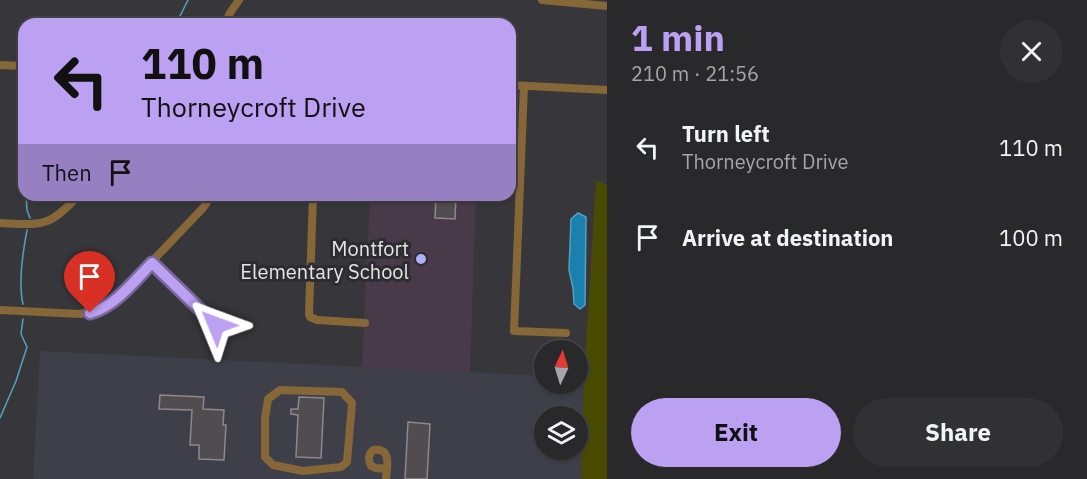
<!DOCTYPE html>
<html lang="en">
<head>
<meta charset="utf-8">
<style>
	:root { --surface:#29292c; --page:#313134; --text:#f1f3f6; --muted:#a5a6a9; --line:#454548; --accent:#bca0f2 }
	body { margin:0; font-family:"IBM Plex Sans",sans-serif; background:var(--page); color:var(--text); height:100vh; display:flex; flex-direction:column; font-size:22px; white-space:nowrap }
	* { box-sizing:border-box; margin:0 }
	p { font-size:20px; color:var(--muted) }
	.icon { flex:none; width:33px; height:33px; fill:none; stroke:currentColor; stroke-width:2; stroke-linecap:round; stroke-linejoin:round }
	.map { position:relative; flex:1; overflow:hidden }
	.drawer { display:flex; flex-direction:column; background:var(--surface); width:480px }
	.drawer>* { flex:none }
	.hud { position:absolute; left:18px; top:18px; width:498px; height:183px; border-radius:18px; box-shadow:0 2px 4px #0004,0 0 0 2px var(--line); background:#bca0f2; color:#111; overflow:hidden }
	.needle { width:39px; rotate:4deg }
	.tools { position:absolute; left:534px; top:340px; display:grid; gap:12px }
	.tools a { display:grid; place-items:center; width:54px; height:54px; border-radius:50%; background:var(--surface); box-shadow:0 2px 4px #0004,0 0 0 2px var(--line); font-size:30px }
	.pin { position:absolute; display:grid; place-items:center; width:51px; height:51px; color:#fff; margin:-62px -26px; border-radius:50% 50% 50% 0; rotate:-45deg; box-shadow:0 0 6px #0007 }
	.pin .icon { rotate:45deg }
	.me { position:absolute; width:66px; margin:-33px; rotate:314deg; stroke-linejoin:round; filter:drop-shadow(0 0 4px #0008) }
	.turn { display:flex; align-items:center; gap:21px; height:126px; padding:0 24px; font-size:27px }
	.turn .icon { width:78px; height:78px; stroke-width:2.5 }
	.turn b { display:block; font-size:42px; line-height:51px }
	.then { display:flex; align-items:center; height:57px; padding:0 24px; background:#0003; gap:12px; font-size:22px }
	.round { display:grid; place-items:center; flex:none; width:63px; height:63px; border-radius:32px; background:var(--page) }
	.overview { display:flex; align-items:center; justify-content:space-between; height:102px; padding:0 24px }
	h1 { font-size:36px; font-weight:700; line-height:45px; color:var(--accent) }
	.button { display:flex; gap:12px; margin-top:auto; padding:12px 24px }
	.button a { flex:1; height:69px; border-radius:36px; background:var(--accent); color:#111; font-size:24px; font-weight:700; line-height:69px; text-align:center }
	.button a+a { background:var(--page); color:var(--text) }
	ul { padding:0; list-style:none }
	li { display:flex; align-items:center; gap:18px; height:90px; padding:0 24px }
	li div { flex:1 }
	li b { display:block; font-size:22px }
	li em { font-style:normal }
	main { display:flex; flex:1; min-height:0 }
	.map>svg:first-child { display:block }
	.built { fill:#3f3f4a; fill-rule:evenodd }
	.education { fill:#483a48 }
	.green { fill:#494b02 }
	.water { fill:#1a81ae; stroke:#579fbf; stroke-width:1.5 }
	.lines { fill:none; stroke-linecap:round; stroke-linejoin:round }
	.stream { stroke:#579fbf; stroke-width:1.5 }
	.building { fill:#504c50; stroke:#8c888c; stroke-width:1.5 }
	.minor { stroke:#866737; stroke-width:8 }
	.route-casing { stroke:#7a689d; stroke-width:15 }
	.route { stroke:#bca0f2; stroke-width:10 }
	.poi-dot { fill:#b2adf9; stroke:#2d2d31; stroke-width:2 }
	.labels { text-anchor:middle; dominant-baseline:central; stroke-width:6; stroke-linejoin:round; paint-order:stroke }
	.poi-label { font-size:20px; fill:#e5e5e8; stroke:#2d2d31; text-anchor:end }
</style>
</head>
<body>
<main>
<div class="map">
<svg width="607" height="479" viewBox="0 0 607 479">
	<rect width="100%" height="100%" fill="#37373b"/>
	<path class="built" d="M40 351 544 376V384H578V378H584L581 479H33ZM544 417H578V450H544Z"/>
	<path class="education" d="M370 195H476L470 372 362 367Z"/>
	<path class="green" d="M596 180 607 185V479H581L584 378Z"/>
	<path class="water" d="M578 213 586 217 585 305 580 309 574 304 573 288 569 270 571 219Z"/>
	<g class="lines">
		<g class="stream">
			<path d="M105 24 107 23 166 24"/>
			<path d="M176 24 188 0"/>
			<path d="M26 195 27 210 30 218"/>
			<path d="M23 304C18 283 23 251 27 230"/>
			<path d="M0 418 16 381 27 347 21 334 23 319"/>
		</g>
	</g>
	<g class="building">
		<path d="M436 195H456L455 219 435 218Z"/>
		<path d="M160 395 204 397 203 409 224 410 223 425H226L224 460 199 459V445H190L192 410 159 409Z"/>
		<path d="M299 397 324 398 321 458 296 457 298 415 291 414V409H298Z"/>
		<path d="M408 422 430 424 427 479H405Z"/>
	</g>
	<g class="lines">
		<g class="minor">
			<path d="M542 0 607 6"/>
			<path d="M225 24 230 13 239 0"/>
			<path d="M0 65 24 66"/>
			<path d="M510 85 607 90"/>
			<path d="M524 86 514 331 566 333"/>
			<path d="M21 111 24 70"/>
			<path d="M313 195 309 314 310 317 317 320 365 323"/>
			<path d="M0 223C43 225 48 228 79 195"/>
			<path d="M152 263 216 325"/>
			<path d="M0 310 80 314 98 310 119 296 203 208 212 195"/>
			<path d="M280 390 342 392 352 403 347 462 341 467 303 471 273 465 265 457V419L268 399Z"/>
			<path d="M386 479C387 466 392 447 373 450 368 455 368 459 371 466L376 468 387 469"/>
		</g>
	</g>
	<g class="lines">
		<g class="route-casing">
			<path id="route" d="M90 313C116 306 134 281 152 263L216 325"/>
		</g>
		<use href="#route" class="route"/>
	</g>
	<circle class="poi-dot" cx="421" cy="259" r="6"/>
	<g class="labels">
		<g class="poi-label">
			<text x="409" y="248">Montfort<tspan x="409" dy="23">Elementary School</tspan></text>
		</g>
	</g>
</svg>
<div class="tools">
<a><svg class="needle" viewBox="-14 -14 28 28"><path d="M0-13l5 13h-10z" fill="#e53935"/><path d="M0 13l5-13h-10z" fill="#a5a6a9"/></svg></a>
<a><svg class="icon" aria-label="layers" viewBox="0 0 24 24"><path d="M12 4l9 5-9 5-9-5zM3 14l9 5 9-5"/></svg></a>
</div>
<div class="pin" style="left:90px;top:313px;background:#d93025"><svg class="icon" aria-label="arrive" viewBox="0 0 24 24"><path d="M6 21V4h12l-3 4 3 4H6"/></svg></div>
<svg class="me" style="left:216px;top:325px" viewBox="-20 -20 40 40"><path d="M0-17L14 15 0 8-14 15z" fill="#bca0f2" stroke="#fff" stroke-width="4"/></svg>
<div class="hud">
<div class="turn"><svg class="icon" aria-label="left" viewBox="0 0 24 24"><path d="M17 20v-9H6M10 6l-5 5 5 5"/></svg><div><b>110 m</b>Thorneycroft Drive</div></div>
<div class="then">Then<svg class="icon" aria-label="arrive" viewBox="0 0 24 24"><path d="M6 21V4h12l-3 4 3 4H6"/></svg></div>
</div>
</div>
<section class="drawer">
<div class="overview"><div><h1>1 min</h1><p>210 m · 21:56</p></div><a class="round"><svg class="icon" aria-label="close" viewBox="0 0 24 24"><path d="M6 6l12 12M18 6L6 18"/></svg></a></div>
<ul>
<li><svg class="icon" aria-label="left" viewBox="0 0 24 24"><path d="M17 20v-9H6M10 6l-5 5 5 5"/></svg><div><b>Turn left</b><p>Thorneycroft Drive</p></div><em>110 m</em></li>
<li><svg class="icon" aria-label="arrive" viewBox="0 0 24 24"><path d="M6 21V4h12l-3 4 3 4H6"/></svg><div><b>Arrive at destination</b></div><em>100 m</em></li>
</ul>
<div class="button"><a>Exit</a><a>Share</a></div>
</section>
</main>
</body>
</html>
